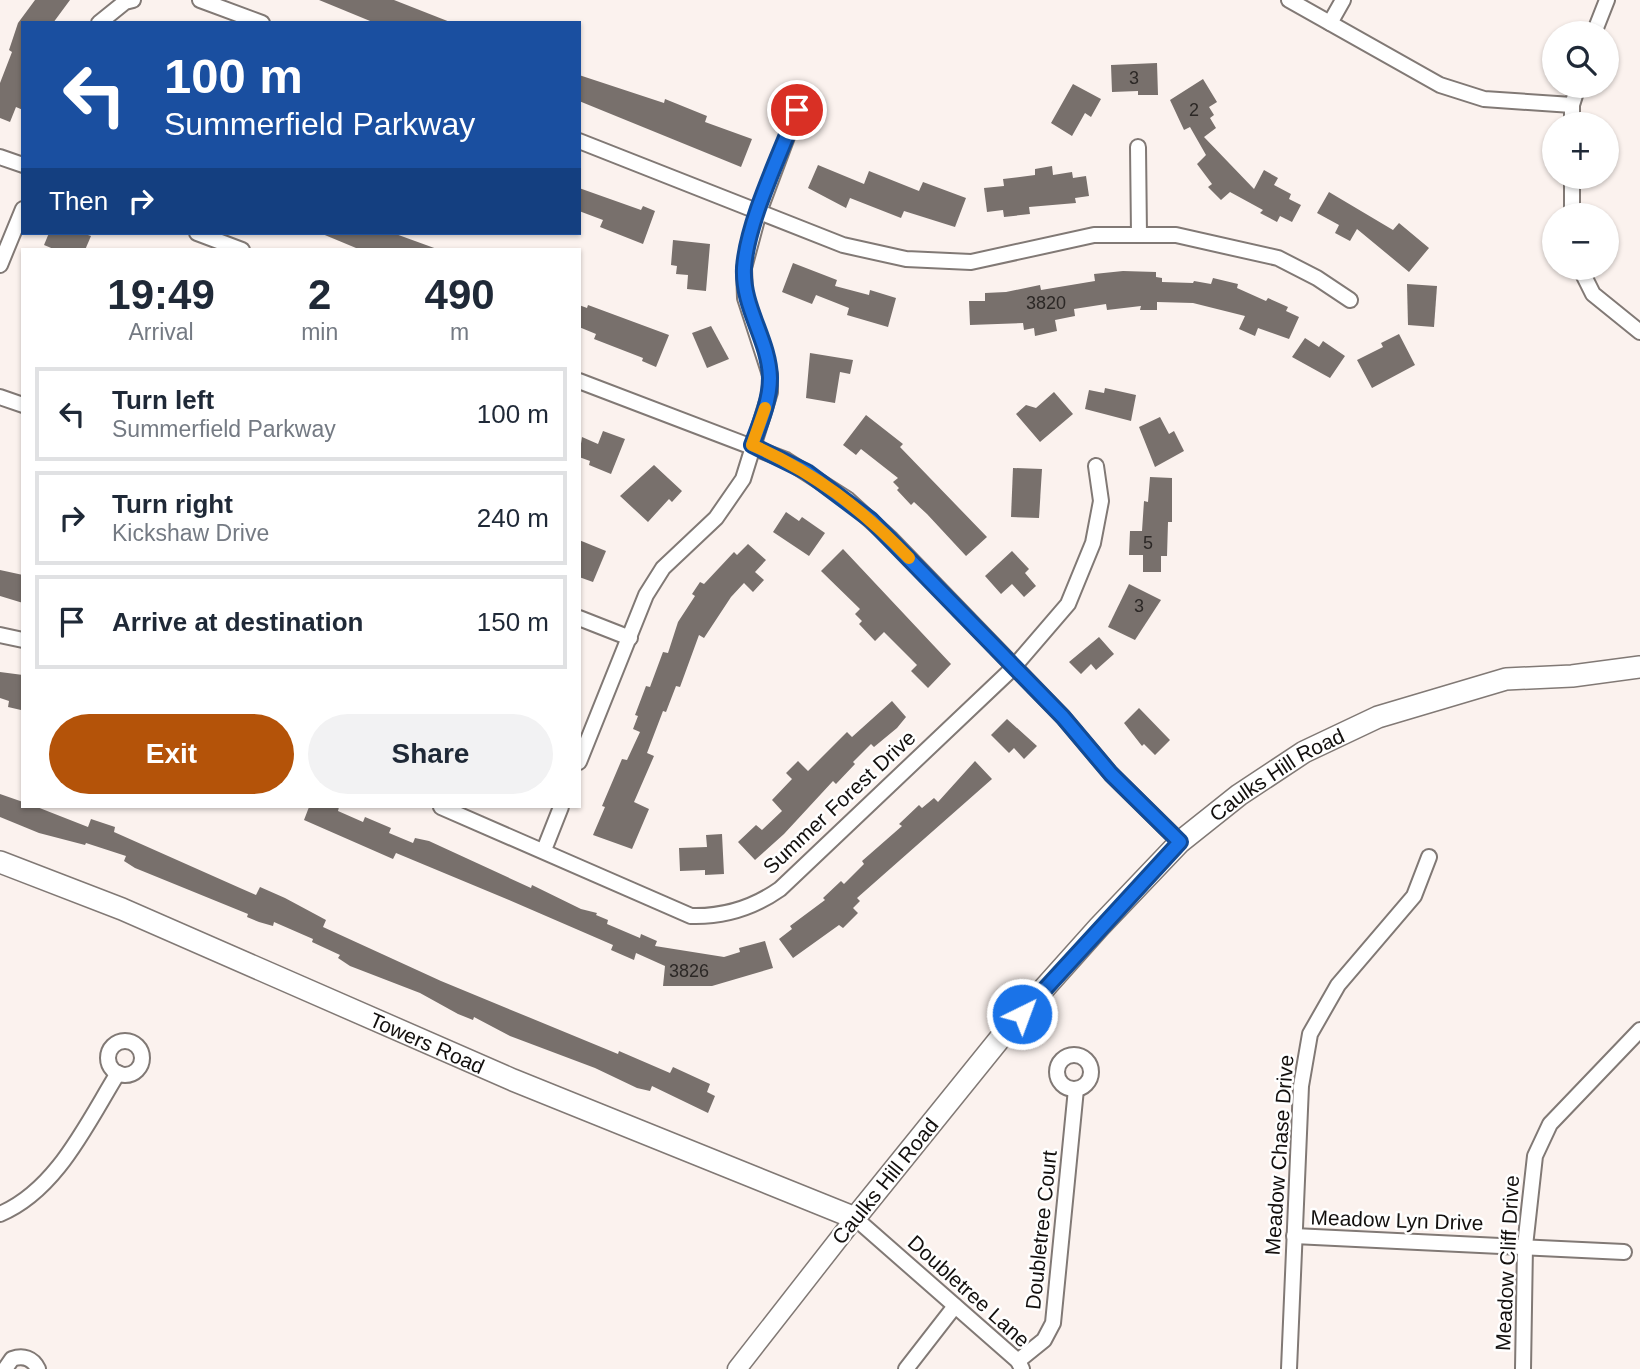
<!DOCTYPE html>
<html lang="en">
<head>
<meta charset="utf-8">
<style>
	:root { --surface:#fff; --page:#f2f2f3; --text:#1f2937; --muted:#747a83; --line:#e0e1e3; --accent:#b45309 }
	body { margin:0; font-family:Arial,sans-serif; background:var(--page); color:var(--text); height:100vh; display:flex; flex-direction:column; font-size:26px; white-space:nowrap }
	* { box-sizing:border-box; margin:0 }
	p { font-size:23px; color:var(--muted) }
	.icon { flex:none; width:38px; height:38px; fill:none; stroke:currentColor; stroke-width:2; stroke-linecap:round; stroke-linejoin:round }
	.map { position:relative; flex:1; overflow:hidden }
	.details { position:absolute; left:21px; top:248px; width:560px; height:560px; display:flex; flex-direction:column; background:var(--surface); border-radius:0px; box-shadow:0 2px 5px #0004 }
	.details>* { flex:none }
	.hud { position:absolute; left:21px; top:21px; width:560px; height:214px; border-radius:0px; box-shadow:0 2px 5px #0004; background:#1a4fa0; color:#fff; overflow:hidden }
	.tools { position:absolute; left:1542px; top:21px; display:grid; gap:14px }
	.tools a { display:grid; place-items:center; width:77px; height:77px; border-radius:50%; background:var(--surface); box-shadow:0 2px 5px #0004; font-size:35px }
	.pin { position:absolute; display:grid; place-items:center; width:60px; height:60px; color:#fff; margin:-30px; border:4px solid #fff; border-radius:50%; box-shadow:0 2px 7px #0007 }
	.me { position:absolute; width:77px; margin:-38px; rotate:42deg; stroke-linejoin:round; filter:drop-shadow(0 0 5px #0008) }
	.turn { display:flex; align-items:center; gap:24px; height:147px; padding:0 28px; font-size:32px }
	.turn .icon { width:91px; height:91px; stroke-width:2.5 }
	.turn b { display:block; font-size:49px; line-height:60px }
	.then { display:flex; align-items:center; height:66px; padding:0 28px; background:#0003; gap:14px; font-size:26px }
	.eta { display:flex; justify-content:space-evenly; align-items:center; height:119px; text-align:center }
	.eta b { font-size:42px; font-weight:800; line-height:49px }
	.cta { display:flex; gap:14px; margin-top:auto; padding:14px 28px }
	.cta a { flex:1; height:80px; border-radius:42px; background:var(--accent); color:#fff; font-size:28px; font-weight:800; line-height:80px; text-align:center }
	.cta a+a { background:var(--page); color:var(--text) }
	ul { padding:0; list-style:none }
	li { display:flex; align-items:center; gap:21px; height:94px; margin:0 14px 10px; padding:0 14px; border:4px solid var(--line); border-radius:0px }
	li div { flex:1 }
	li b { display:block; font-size:26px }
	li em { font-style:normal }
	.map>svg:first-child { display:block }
	.building { fill:#78706c }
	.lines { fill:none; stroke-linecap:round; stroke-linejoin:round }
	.minor-casing { stroke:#817975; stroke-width:18 }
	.tertiary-casing { stroke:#817975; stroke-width:21 }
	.secondary-casing { stroke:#817975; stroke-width:24 }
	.minor { stroke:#fff; stroke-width:14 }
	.tertiary { stroke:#fff; stroke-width:18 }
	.secondary { stroke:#fff; stroke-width:21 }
	.route-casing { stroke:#114b97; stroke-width:18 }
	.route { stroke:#1a73e8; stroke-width:12 }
	.slow { stroke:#f59e0b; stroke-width:12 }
	.labels { text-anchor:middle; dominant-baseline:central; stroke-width:5; stroke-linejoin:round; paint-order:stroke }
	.number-label { font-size:18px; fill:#2c2826 }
	.street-label { font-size:21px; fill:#13100e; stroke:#fff }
</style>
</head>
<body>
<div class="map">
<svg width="1640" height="1369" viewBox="0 0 1640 1369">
	<rect width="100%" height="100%" fill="#fbf2ee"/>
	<g class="building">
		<path d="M35 0H70L53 23H23V110L16 107 10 122 0 118V83L12 52 9 50 18 23Z"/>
		<path d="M319 0H394L450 22 375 23Z"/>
		<path d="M1157 63 1158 95H1138V91L1112 92 1111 65Z"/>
		<path d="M579 75 664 103 665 99 707 116 705 122 752 139 741 167 579 101Z"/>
		<path d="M1203 79 1217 102 1209 107 1214 115 1210 118 1216 128 1204 137 1254 189 1264 170 1278 178 1274 185 1291 194 1289 199 1301 205 1292 222 1280 216 1277 222 1260 213 1263 210 1230 192 1221 200 1208 187 1212 184 1197 164 1206 155 1190 127 1184 130 1170 100Z"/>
		<path d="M1073 84 1101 99 1091 117 1085 113 1072 136 1051 123Z"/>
		<path d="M818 165 864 184 869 171 919 191 923 182 966 198 955 227 904 211 901 218 850 198 846 208 808 188Z"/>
		<path d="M1052 166 1053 175 1072 172 1073 178 1086 176 1089 196 1075 198 1076 203 1029 207 1030 214 1004 217 1003 210 987 212 984 188 1004 186 1003 179 1035 175V169Z"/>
		<path d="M579 188 641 210 643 206 655 211 643 244 600 227 603 220 579 211Z"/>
		<path d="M1329 192 1393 230 1399 223 1429 248 1409 272 1357 229 1350 241 1335 233 1339 225 1317 213Z"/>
		<path d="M49 233H82L91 236 85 250H56L44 245Z"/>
		<path d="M320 233H393L437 249 355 250 356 248Z"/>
		<path d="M673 240 710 244 706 291 687 289 688 275 676 274 677 266 671 265Z"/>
		<path d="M793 263 837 280 835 286 869 295 870 290 896 298 888 327 847 315 849 308 816 295 812 304 782 292Z"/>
		<path d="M1123 271 1156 272V277L1162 278V282L1193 283 1194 281 1211 284 1213 278 1238 284 1237 288 1266 301 1268 298 1288 307 1286 311 1299 317 1289 339 1258 328 1255 336 1239 329 1245 316 1193 303 1157 302V310H1140L1141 306 1107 310 1106 304 1074 309 1075 316 1055 320 1057 331 1035 336 1034 328 1024 330 1023 323 970 325 969 301H985V293L1006 292 1040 285 1041 290 1095 281 1094 274Z"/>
		<path d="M1407 284 1437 286 1434 327 1408 325Z"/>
		<path d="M579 305 587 308 588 305 669 335 656 367 642 361 643 358 594 339 596 334 579 327Z"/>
		<path d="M711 326 729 359 707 368 692 333Z"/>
		<path d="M1399 334 1415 365 1372 388 1357 360 1383 347 1381 343Z"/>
		<path d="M1305 338 1319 347 1323 341 1345 356 1330 378 1292 357Z"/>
		<path d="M810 353 853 360 850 374 840 372 835 403 806 398Z"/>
		<path d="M1105 388 1136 395 1131 421 1085 409 1089 390 1104 393Z"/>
		<path d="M1054 392 1073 414 1040 442 1016 414 1026 405 1036 408Z"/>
		<path d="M866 415 903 444 900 447 987 537 966 556 927 514 914 502 911 505 897 490 899 488 893 482 898 478 861 449 856 455 843 445Z"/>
		<path d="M1160 417 1169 434 1174 431 1184 451 1155 467 1139 427Z"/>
		<path d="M603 431 625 439 611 474 589 465 590 461 579 457 582 437 598 444Z"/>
		<path d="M654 465 682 491 672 502 669 499 648 522 620 496Z"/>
		<path d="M1013 468 1042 469 1039 518 1011 517Z"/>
		<path d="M1150 477 1172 478V522H1168L1167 556H1161V572H1143V555H1129L1130 531H1142L1144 501 1148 502Z"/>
		<path d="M786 512 799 521 802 517 825 533 809 556 773 532Z"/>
		<path d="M579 540 606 551 593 582 579 577Z"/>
		<path d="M748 544 766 560 755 572 764 580 753 592 744 583 731 597 704 638 699 635 680 687 676 686 666 712 663 711 647 753 654 756 634 802 649 809 632 849 593 835 605 807 602 806 622 759 627 760 640 732 633 729 638 716 635 715 646 686 650 687 663 652 668 653 678 622 695 596 692 594 700 582 704 584 734 552 737 555Z"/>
		<path d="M843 549 951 664 928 688 911 671 917 665 884 632 875 641 859 624 862 621 855 614 860 609 821 571Z"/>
		<path d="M1012 551 1029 569 1025 573 1036 586 1024 597 1012 584 1001 594 985 576Z"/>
		<path d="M0 570 23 575V603L0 596Z"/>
		<path d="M1129 584 1161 600 1135 640 1108 627Z"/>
		<path d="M1099 637 1114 654 1096 670 1091 664 1081 674 1069 662Z"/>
		<path d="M0 672 23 675 21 710 8 707 9 701 0 698Z"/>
		<path d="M892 701 906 717 897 728 874 747 871 744 853 762 855 764 836 784 833 781 784 834 755 860 738 842 756 825 762 830 782 811 772 800 792 779 786 773 798 761 808 771 847 732 852 737Z"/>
		<path d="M1139 708 1170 740 1155 755 1144 744 1142 746 1124 723Z"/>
		<path d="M1007 719 1037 746 1024 759 1014 748 1009 753 991 735Z"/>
		<path d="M975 761 992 779 857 898 860 901 853 908 858 913 843 928 839 925 793 958 779 939 792 929 790 926 825 900 823 898 841 881 844 884 864 864 862 861 902 826 899 824 919 805 922 808 934 798 938 802Z"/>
		<path d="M0 794 23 802V807H37L88 827 91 819 115 827 114 832 240 888 256 895 260 887 285 898 326 920 323 927 441 981 618 1054 619 1051 670 1073 673 1067 710 1084 707 1092 715 1096 708 1113 652 1086 650 1091 637 1088 595 1068 510 1036 474 1017 473 1020 458 1014 420 993 350 966 338 958 340 955 312 942 313 939 274 922 273 926 259 922 247 917 248 914 135 868 124 861 126 856 86 843 85 845 39 833 0 817Z"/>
		<path d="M309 807H339L338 811 363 822 365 817 391 828 389 833 413 843 415 838 429 841 531 888 532 885 581 909 597 913 596 915 608 920 607 924 640 938 641 934 657 941 655 946 724 957 740 952 739 948 765 941 773 968 712 986H663L665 966 636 953 634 960 611 950 613 945 509 900 396 853 393 859 304 820Z"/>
		<path d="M722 834 724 874 705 875V870L680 871 679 848 707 847 706 835Z"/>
	</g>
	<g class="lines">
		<g class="minor-casing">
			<g id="minor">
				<path d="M200 0 262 23"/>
				<path d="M1289 0 1440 85 1484 99 1572 105"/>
				<path d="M99 23 125 2 133 0"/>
				<path d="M1330 23 1343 0"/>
				<path d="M1594 33 1607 0"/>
				<path d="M1572 124V105L1578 86"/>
				<path d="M579 141 843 245 906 259 971 262 1094 235H1176L1278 258 1317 278 1350 300"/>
				<path d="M1138 147 1139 235"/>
				<path d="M0 157 23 165"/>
				<path d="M1572 215V177"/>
				<path d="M197 233 242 250"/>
				<path d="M0 265 23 209"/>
				<path d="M1580 268 1593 294 1640 332"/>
				<path d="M579 381 786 460 847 499 891 539 1063 717 1111 774 1180 842"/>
				<path d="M0 397 23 405"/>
				<path d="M579 618 630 638"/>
				<path d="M0 635 23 640"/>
				<path d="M579 762 646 595 663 568 716 518 743 479 770 392V375L745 298 744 268 759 212 797 110"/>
				<path d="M441 807 691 916C724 917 753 908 780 889L1013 668 1068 604 1093 543 1101 501 1096 466"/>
				<path d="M544 850 561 807"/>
				<circle cx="125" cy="1058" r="17"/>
				<circle cx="1074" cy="1072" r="17"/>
				<path d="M0 1214C57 1190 87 1123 118 1073"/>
				<path d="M855 1218 1018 1361 1022 1369"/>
				<path d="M1294 1236 1624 1252"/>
				<path d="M1018 1361 1044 1340 1053 1323 1076 1089"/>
				<path d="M5 1369 12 1359C23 1355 33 1358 38 1369"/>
				<path d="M906 1369 955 1306"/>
				<path d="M1289 1369 1301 1086 1310 1034 1338 985 1414 896 1429 857"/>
				<path d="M1523 1369 1525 1246 1535 1156 1550 1124 1640 1030"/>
			</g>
		</g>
		<g class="tertiary-casing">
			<path id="tertiary" d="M737 1369 855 1218"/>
		</g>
		<g class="secondary-casing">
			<g id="secondary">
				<path id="s1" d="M0 862 122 909 513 1080 855 1218 1006 1031 1099 927 1180 842 1239 795 1304 752 1378 717 1506 679 1572 676 1640 667"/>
			</g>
		</g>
		<use href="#minor" class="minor"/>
		<use href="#tertiary" class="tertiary"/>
		<use href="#secondary" class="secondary"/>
	</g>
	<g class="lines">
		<g class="route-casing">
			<path id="route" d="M797 110C780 155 747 222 744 268 742 308 769 339 770 378 770 401 760 424 752 445L807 472 871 520 1063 717 1111 774 1180 842 1022 1014"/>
		</g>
		<use href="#route" class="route"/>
		<path class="slow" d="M765 408 752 445C814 472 862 509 909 558"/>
	</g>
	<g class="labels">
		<g class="number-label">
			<text x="1134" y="78">3</text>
			<text x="1194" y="110">2</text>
			<text x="1046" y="303">3820</text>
			<text x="1148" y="543">5</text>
			<text x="1139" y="606">3</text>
			<text x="689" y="971">3826</text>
		</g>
		<g class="street-label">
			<text stroke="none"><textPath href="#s1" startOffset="1542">Caulks Hill Road</textPath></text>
			<text transform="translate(839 802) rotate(-43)">Summer Forest Drive</text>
			<text stroke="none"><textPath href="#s1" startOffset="464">Towers Road</textPath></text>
			<text transform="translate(1279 1155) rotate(-86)">Meadow Chase Drive</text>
			<text transform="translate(885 1181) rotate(-51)">Caulks Hill Road</text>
			<text transform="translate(1397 1220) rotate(2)">Meadow Lyn Drive</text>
			<text transform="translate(1041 1230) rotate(-84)">Doubletree Court</text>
			<text transform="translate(1507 1263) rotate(-87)">Meadow Cliff Drive</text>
			<text transform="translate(969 1291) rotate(42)">Doubletree Lane</text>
		</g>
	</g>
</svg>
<div class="tools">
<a><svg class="icon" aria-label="search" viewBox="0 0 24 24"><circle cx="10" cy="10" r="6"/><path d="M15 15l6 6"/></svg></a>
<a>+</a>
<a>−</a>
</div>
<div class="pin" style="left:797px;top:110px;background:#d93025"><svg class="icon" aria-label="arrive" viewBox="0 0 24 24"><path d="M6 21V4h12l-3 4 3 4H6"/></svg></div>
<svg class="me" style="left:1022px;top:1014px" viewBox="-20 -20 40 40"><circle r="17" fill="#1a73e8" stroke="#fff" stroke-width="3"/><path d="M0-11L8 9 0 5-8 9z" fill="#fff"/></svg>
<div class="hud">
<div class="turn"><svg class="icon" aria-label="left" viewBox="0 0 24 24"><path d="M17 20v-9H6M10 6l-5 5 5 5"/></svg><div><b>100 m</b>Summerfield Parkway</div></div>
<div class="then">Then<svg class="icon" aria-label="right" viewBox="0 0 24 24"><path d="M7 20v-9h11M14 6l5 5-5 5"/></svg></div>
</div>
<section class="details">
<div class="eta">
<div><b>19:49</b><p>Arrival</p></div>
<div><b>2</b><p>min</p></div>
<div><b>490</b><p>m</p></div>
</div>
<ul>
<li><svg class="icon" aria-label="left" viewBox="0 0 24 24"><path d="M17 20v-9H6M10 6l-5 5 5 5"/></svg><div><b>Turn left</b><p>Summerfield Parkway</p></div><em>100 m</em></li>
<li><svg class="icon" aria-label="right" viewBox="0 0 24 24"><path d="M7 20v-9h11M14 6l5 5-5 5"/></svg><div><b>Turn right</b><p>Kickshaw Drive</p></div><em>240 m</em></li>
<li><svg class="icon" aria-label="arrive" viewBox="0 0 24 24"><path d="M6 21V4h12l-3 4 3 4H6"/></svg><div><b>Arrive at destination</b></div><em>150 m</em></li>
</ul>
<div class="cta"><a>Exit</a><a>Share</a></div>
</section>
</div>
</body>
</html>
